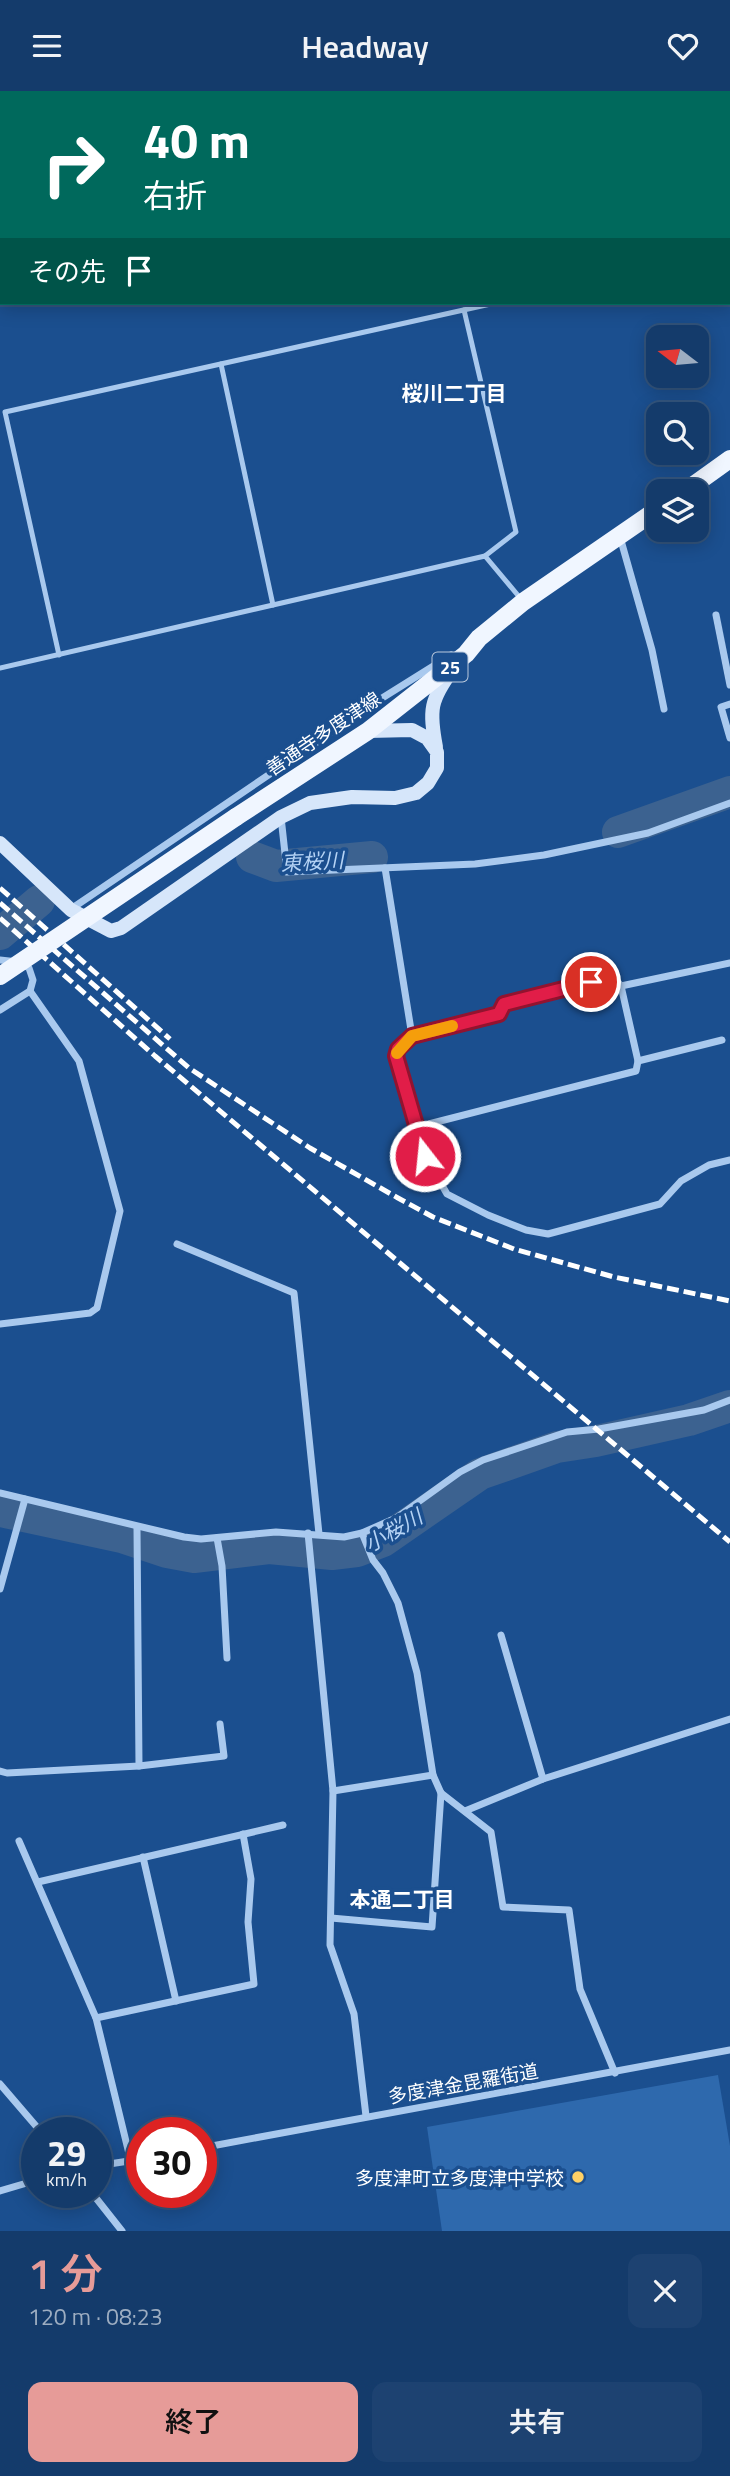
<!DOCTYPE html>
<html lang="ja">
<head>
<meta charset="utf-8">
<style>
	:root { --surface:#143b6b; --page:#1d4271; --text:#f1f3f6; --muted:#9dadc1; --line:#33557e; --accent:#e69b98 }
	body { margin:0; font-family:"Titillium Web","Noto Sans JP",sans-serif; background:var(--page); color:var(--text); height:100vh; display:flex; flex-direction:column; font-size:26px; white-space:nowrap }
	* { box-sizing:border-box; margin:0 }
	p { font-size:23px; color:var(--muted) }
	.icon { flex:none; width:38px; height:38px; fill:none; stroke:currentColor; stroke-width:2; stroke-linecap:round; stroke-linejoin:round }
	.map { position:relative; height:2140px; overflow:hidden }
	.side { display:flex; flex-direction:column; background:var(--surface); flex:1 }
	.side>* { flex:none }
	.guide { position:absolute; left:0px; top:0px; width:732px; height:214px; box-shadow:0 4px 18px #0003,0 0 0 2px var(--line); background:#00695c; color:#fff; overflow:hidden }
	.needle { width:46px; rotate:286deg }
	.controls { position:absolute; left:646px; top:234px; display:grid; gap:14px }
	.controls a { display:grid; place-items:center; width:63px; height:63px; border-radius:14px; background:var(--surface); box-shadow:0 4px 18px #0003,0 0 0 2px var(--line); font-size:35px }
	.speed { position:absolute; left:21px; top:2026px; display:flex; gap:14px; font-size:35px; font-weight:700; text-align:center }
	.speed>* { display:grid; place-content:center; width:91px; height:91px; border-radius:50%; background:var(--surface); box-shadow:0 4px 18px #0003,0 0 0 2px var(--line); line-height:1 }
	.speed small { font-size:18px; font-weight:400 }
	.speed .limit { border:10px solid #d22; background:#fff; color:#111 }
	.pin { position:absolute; display:grid; place-items:center; width:60px; height:60px; color:#fff; margin:-30px; border:4px solid #fff; border-radius:50%; box-shadow:0 2px 7px #0007 }
	.me { position:absolute; width:77px; margin:-38px; rotate:344deg; stroke-linejoin:round; filter:drop-shadow(0 0 5px #0008) }
	.turn { display:flex; align-items:center; gap:24px; height:147px; padding:0 28px; font-size:32px }
	.turn .icon { width:91px; height:91px; stroke-width:2.5 }
	.turn b { display:block; font-size:49px; line-height:60px }
	.then { display:flex; align-items:center; height:66px; padding:0 28px; background:#0003; gap:14px; font-size:26px }
	.round { display:grid; place-items:center; flex:none; width:74px; height:74px; border-radius:14px; background:var(--page) }
	.overview { display:flex; align-items:center; justify-content:space-between; height:119px; padding:0 28px }
	h1 { font-size:42px; font-weight:600; line-height:52px; color:var(--accent) }
	.primary-button { display:flex; gap:14px; margin-top:auto; padding:14px 28px }
	.primary-button a { flex:1; height:80px; border-radius:14px; background:var(--accent); color:#111; font-size:28px; font-weight:600; line-height:80px; text-align:center }
	.primary-button a+a { background:var(--page); color:var(--text) }
	header { display:flex; justify-content:space-between; align-items:center; height:91px; padding:0 28px; background:var(--surface); font-size:32px; font-weight:600 }
	.map>svg:first-child { display:block }
	.green { fill:#2e69ad }
	.lines { fill:none; stroke-linecap:round; stroke-linejoin:round }
	.river { stroke:#3c6290; stroke-width:32 }
	.lane { stroke:#a9c9ee; stroke-width:5 }
	.street { stroke:#a9c9ee; stroke-width:7 }
	.secondary { stroke:#d6e6fa; stroke-width:14 }
	.primary { stroke:#f0f6ff; stroke-width:18 }
	.rail { stroke:#fff; stroke-width:5; stroke-dasharray:12 5; stroke-linecap:butt }
	.primary-bridge { stroke:#f0f6ff; stroke-width:18 }
	.route-casing { stroke:#92132f; stroke-width:18 }
	.route { stroke:#e11d48; stroke-width:12 }
	.slow { stroke:#f59e0b; stroke-width:12 }
	.poi-dot { fill:#ffd166; stroke:#1b4f8f; stroke-width:2.5 }
	.labels { text-anchor:middle; dominant-baseline:central; stroke-width:7; stroke-linejoin:round; paint-order:stroke }
	.shield { fill:#1b4f8f; stroke:#bbcadd; stroke-width:2 }
	.shield-label { font-size:18px; font-weight:bold; fill:#fff }
	.street-label { font-size:19px; fill:#fff; stroke:#1b4f8f }
	.poi-label { font-size:19px; fill:#fff; stroke:#1b4f8f; text-anchor:end }
	.neighbourhood-label { font-size:21px; font-weight:bold; fill:#fff; stroke:#1b4f8f }
	.water-label { font-size:21px; font-style:italic; fill:#b5d3f5; stroke:#1b4f8f }
</style>
</head>
<body>
<header><svg class="icon" aria-label="menu" viewBox="0 0 24 24"><path d="M4 6h16M4 12h16M4 18h16"/></svg>Headway<svg class="icon" aria-label="heart" viewBox="0 0 24 24"><path d="M12 20l-8-8c-3-5 5-10 8-4 3-6 11-1 8 4z"/></svg></header>
<div class="map">
<svg width="730" height="2140" viewBox="0 0 730 2140">
	<rect width="100%" height="100%" fill="#1b4f8f"/>
	<path class="green" d="M718 1984 730 2055V2140H442L427 2036Z"/>
	<g class="lines">
		<g class="river">
			<path d="M618 741 730 701"/>
			<path d="M252 766 276 775 372 766"/>
			<path d="M0 843 39 810"/>
			<path d="M0 1420 122 1446 167 1461 194 1466 269 1457 332 1463 357 1460 383 1450 480 1383 557 1356 596 1350 689 1329 730 1315"/>
		</g>
		<g class="lane">
			<path d="M730 161V160"/>
			<path d="M464 219 516 441 485 465"/>
			<path d="M221 273 273 514"/>
			<path d="M59 564 5 321 495 212"/>
			<path d="M0 577 485 465 521 508"/>
		</g>
		<g class="street">
			<path d="M267 0V2"/>
			<path d="M395 0V2"/>
			<path d="M695 0V2"/>
			<path d="M22 2V0"/>
			<path d="M433 2 440 0"/>
			<path d="M0 32H2"/>
			<path d="M0 130 2 119"/>
			<path d="M0 139H2"/>
			<path d="M730 139V140"/>
			<path d="M620 446 652 559 664 618"/>
			<path d="M716 524 730 594"/>
			<path d="M730 613 721 616 730 647"/>
			<path d="M281 726 287 781 475 773 544 764 648 742 730 712"/>
			<path d="M385 777 412 945 398 958 396 965 425 1065 447 1103 488 1124 526 1139 548 1143 660 1113 681 1090 709 1074 730 1069"/>
			<path d="M71 818 379 609 451 564"/>
			<path d="M0 869 18 871 29 877 33 889 30 900 0 919"/>
			<path d="M621 895 638 970"/>
			<path d="M412 945 499 923 504 913 613 885 621 895 730 872"/>
			<path d="M417 1036 636 980 638 970 722 949"/>
			<path d="M177 1153 294 1202 319 1443"/>
			<path d="M0 1233 90 1222 97 1217 120 1120 79 970 30 900"/>
			<path d="M0 1402 184 1446 201 1448 276 1441 344 1446 362 1442 396 1427 460 1381 483 1369 567 1341 599 1338 704 1319 730 1309"/>
			<path d="M137 1437 139 1675"/>
			<path d="M308 1442 333 1700 330 1854 354 1923 366 2025"/>
			<path d="M362 1442 373 1469 383 1482 398 1512 417 1582 433 1684"/>
			<path d="M217 1447 222 1475 227 1567"/>
			<path d="M0 1498 25 1408"/>
			<path d="M501 1544 543 1688"/>
			<path d="M0 1680 7 1682 139 1675 224 1665 220 1633"/>
			<path d="M333 1700 433 1684 441 1702 491 1741 503 1816 569 1819 580 1898 615 1982"/>
			<path d="M465 1720 543 1688 730 1628"/>
			<path d="M19 1750 96 1927 131 2071"/>
			<path d="M143 1766 176 1910"/>
			<path d="M38 1791 283 1734"/>
			<path d="M331 1827 432 1836 441 1702"/>
			<path d="M96 1927 254 1893 248 1831 251 1788 243 1743"/>
			<path d="M0 1993 42 2042"/>
			<path d="M201 2057 730 1959"/>
			<path d="M96 2075 142 2068"/>
			<path d="M0 2100 37 2089"/>
			<path d="M92 2102 122 2140"/>
		</g>
		<g class="secondary">
			<path d="M436 656C429 619 430 609 453 578"/>
			<path d="M0 752 71 819 111 840 121 837 281 726 310 712 352 706 395 707 416 702 428 692 437 677V661L427 647 412 639 368 640"/>
		</g>
		<g class="primary">
			<path d="M684 401 730 368"/>
			<path d="M236 726 368 640 466 563 479 547 523 511 658 418"/>
		</g>
		<g class="rail">
			<path d="M0 797 170 948"/>
			<path d="M0 812 189 977 310 1057 398 1107 433 1126 514 1158 614 1186 730 1210"/>
			<path d="M0 827 155 965 730 1451"/>
		</g>
		<path class="primary-bridge" d="M0 885 236 726"/>
	</g>
	<g class="lines">
		<g class="route-casing">
			<path id="route" d="M425 1065 396 965 398 958 412 945 499 923 504 913 591 891"/>
		</g>
		<use href="#route" class="route"/>
		<path class="slow" d="M397 962 412 945 452 935"/>
	</g>
	<circle class="poi-dot" cx="578" cy="2086" r="7"/>
	<g class="labels">
		<rect class="shield" x="432.5" y="561.5" width="35" height="29" rx="5"/>
		<g class="shield-label">
			<text x="450" y="576">25</text>
		</g>
		<g class="street-label">
			<text transform="translate(323 642) rotate(-34)">善通寺多度津線</text>
			<text transform="translate(463 1992) rotate(-10)">多度津金毘羅街道</text>
		</g>
		<g class="poi-label">
			<text x="564" y="2086">多度津町立多度津中学校</text>
		</g>
		<g class="neighbourhood-label">
			<text x="454" y="302">桜川二丁目</text>
			<text x="402" y="1808">本通二丁目</text>
		</g>
		<g class="water-label">
			<text transform="translate(312 770) rotate(-3)">東桜川</text>
			<text transform="translate(393 1439) rotate(-30)">小桜川</text>
		</g>
	</g>
</svg>
<div class="controls">
<a><svg class="needle" viewBox="-14 -14 28 28"><path d="M0-13l5 13h-10z" fill="#e53935"/><path d="M0 13l5-13h-10z" fill="#9dadc1"/></svg></a>
<a><svg class="icon" aria-label="search" viewBox="0 0 24 24"><circle cx="10" cy="10" r="6"/><path d="M15 15l6 6"/></svg></a>
<a><svg class="icon" aria-label="layers" viewBox="0 0 24 24"><path d="M12 4l9 5-9 5-9-5zM3 14l9 5 9-5"/></svg></a>
</div>
<div class="speed"><div>29<small>km/h</small></div><div class="limit">30</div></div>
<div class="pin" style="left:591px;top:891px;background:#d93025"><svg class="icon" aria-label="arrive" viewBox="0 0 24 24"><path d="M6 21V4h12l-3 4 3 4H6"/></svg></div>
<svg class="me" style="left:425px;top:1065px" viewBox="-20 -20 40 40"><circle r="17" fill="#e11d48" stroke="#fff" stroke-width="3"/><path d="M0-11L8 9 0 5-8 9z" fill="#fff"/></svg>
<div class="guide">
<div class="turn"><svg class="icon" aria-label="right" viewBox="0 0 24 24"><path d="M7 20v-9h11M14 6l5 5-5 5"/></svg><div><b>40 m</b>右折</div></div>
<div class="then">その先<svg class="icon" aria-label="arrive" viewBox="0 0 24 24"><path d="M6 21V4h12l-3 4 3 4H6"/></svg></div>
</div>
</div>
<section class="side">
<div class="overview"><div><h1>1 分</h1><p>120 m · 08:23</p></div><a class="round"><svg class="icon" aria-label="close" viewBox="0 0 24 24"><path d="M6 6l12 12M18 6L6 18"/></svg></a></div>
<div class="primary-button"><a>終了</a><a>共有</a></div>
</section>
</body>
</html>
